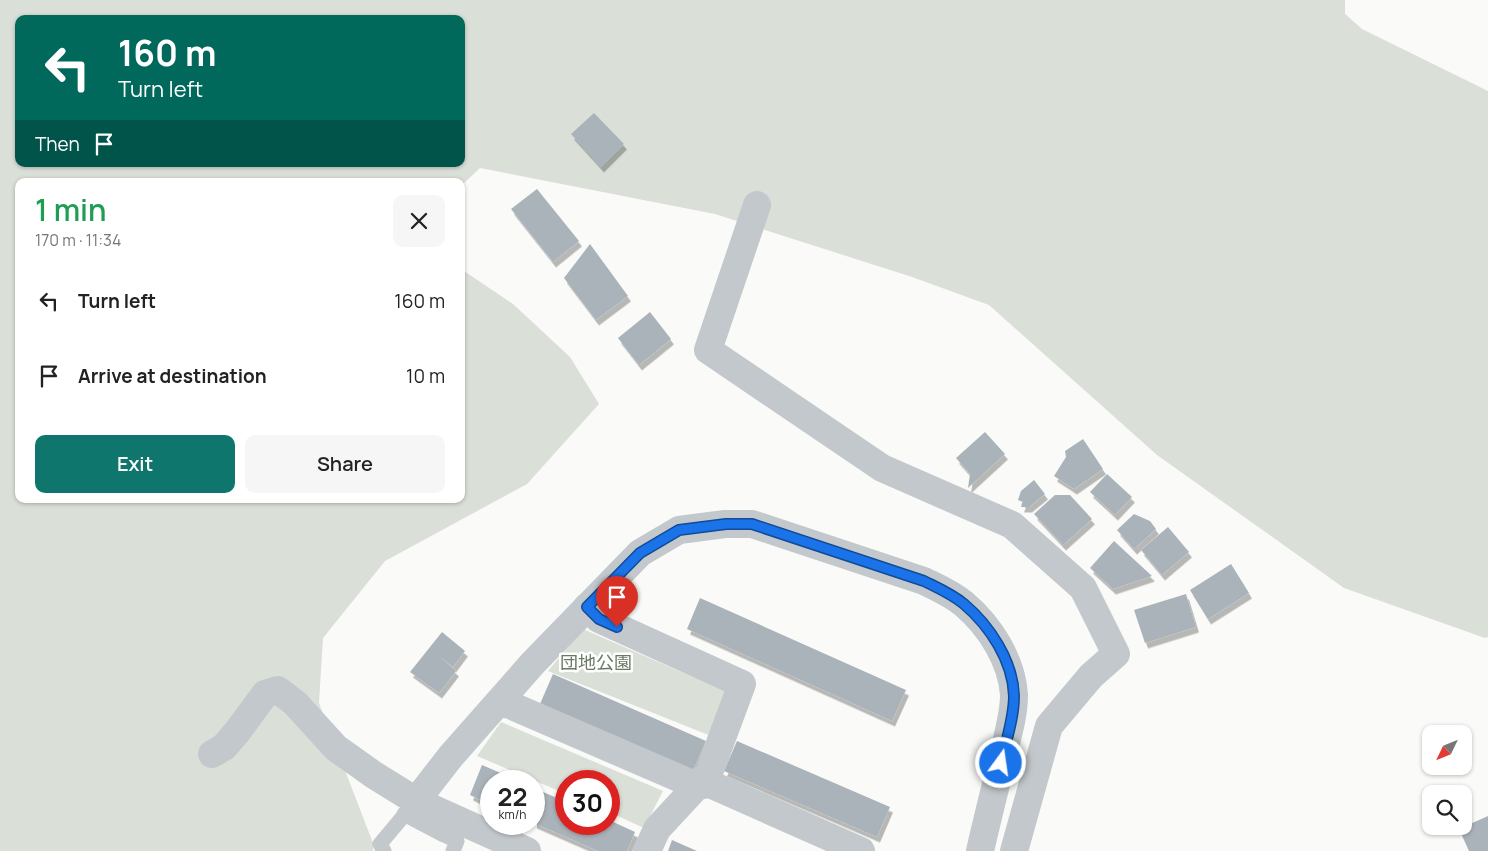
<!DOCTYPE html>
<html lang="en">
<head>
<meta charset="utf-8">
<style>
	:root { --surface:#fff; --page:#f6f6f6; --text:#222; --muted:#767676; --accent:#0f766e }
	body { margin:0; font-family:Manrope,"Noto Sans JP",sans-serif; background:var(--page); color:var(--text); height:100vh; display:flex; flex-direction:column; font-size:19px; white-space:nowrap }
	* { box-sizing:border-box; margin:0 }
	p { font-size:16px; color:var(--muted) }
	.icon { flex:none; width:28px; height:28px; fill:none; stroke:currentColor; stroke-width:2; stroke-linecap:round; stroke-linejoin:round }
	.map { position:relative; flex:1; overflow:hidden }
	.details { position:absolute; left:15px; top:178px; width:450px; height:325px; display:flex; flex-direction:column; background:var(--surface); border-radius:10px; box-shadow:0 1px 4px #0004 }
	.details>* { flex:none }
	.hud { position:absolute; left:15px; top:15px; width:450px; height:152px; border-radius:10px; box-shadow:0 1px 4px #0004; background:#00695c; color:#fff; overflow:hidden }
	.needle { width:32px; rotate:227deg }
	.controls { position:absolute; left:1422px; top:725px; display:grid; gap:10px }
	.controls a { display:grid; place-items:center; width:50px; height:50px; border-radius:10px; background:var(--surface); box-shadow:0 1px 4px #0004; font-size:25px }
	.speed { position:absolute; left:480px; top:770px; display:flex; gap:10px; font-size:25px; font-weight:700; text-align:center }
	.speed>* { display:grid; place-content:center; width:65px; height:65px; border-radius:50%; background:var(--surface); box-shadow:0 1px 4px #0004; line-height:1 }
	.speed small { font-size:12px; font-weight:400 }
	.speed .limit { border:8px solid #d22; background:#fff; color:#111 }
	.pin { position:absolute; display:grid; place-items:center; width:42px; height:42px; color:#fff; margin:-51px -21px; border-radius:50% 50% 50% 0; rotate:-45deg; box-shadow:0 0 5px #0007 }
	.pin .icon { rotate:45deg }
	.me { position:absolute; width:55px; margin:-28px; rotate:14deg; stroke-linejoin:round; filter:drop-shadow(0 0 4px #0008) }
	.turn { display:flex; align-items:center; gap:18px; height:105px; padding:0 20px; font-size:22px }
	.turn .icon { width:65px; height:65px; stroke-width:2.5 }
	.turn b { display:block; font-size:35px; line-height:42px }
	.then { display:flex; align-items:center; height:48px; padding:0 20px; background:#0003; gap:10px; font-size:19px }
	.round { display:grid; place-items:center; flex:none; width:52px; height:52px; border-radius:10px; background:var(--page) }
	.summary { display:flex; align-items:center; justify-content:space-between; height:85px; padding:0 20px }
	h1 { font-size:30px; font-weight:600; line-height:38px; color:#1e9e55 }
	.action { display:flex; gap:10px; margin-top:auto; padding:10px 20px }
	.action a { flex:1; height:58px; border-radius:10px; background:var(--accent); color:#fff; font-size:20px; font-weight:600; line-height:58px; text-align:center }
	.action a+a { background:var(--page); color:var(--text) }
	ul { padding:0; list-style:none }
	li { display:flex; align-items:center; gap:15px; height:75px; padding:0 20px }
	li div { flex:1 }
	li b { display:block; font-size:19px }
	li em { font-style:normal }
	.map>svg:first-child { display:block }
	.green { fill:#dadfd7; fill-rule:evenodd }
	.building { fill:#aab3b9; filter:url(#shadow) }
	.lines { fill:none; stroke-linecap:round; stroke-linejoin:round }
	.lane { stroke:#c3c8cc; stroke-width:15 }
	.street { stroke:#c3c8cc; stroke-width:28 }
	.route-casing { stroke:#114b97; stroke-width:12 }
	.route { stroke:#1a73e8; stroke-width:9 }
	.labels { text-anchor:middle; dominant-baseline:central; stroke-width:5; stroke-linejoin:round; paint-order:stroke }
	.park-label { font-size:18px; fill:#687a64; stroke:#fff }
</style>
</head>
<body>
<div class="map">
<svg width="1488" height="851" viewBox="0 0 1488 851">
	<defs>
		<filter id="shadow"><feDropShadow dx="3" dy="5.5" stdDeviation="0" flood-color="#0004"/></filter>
	</defs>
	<rect width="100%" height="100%" fill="#fafaf8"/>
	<g class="green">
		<path d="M0 0H1345V14L1362 29 1488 91V637L1485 638 1344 588 1157 455 989 305 912 277 715 214 480 168 461 186V181H19V499H461V269L513 304 570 357 599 404 527 484 385 561 323 638 319 703 373 843V851H0ZM19 19H461V164H19Z"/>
		<path d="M583 629 729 693 711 736 548 671Z"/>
		<path d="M501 722 663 791 644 828 609 812V781H566V794L477 756Z"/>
	</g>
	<g class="building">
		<path d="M594 113 624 144 601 167 571 134Z"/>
		<path d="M537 189 579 241 553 262 511 209Z"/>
		<path d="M590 244 628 296 596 320 564 278Z"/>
		<path d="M650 312 671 339 639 365 618 338Z"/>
		<path d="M985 432 1005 454 968 488 970 474 956 458Z"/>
		<path d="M1083 439 1103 469 1074 489 1054 476 1066 457 1065 451Z"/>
		<path d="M1107 474 1132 497 1115 515 1090 492Z"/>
		<path d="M1034 480 1045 494 1029 507H1021L1023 502 1018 500 1021 491Z"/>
		<path d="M1055 495H1070L1092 519 1063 545 1034 514Z"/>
		<path d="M1134 514 1150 521 1156 529 1134 549 1117 530Z"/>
		<path d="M1168 527 1189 552 1162 575 1141 550Z"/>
		<path d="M1114 541 1152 576 1113 589 1090 568Z"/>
		<path d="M1231 564 1249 593 1208 619 1190 590Z"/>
		<path d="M1186 594 1196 627 1145 643 1134 610Z"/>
		<path d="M700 598 906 690 892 721 687 629Z"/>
		<path d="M442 632 465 651 453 667 438 655 456 671 439 693 410 672Z"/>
		<path d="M553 674 706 741 693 770 540 704Z"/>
		<path d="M737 741 890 807 877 837 724 771Z"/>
		<path d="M482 765 519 781H491V805L470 795Z"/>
		<path d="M534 788 566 802V824H609V820L635 832 627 851H598L534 823Z"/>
		<path d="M1488 816V851H1469L1459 829Z"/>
		<path d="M672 840 697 851H668Z"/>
	</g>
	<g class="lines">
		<g class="lane">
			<path d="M404 814 442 834"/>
			<path d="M384 851 380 844 416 801"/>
			<path d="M453 851 457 841 442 834 453 818"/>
		</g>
		<g class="street">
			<path d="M757 205 708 350 882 468 1012 525 1083 588 1116 654 1091 676 1049 726 1014 851"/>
			<path d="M587 607 599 619 742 684 709 773 657 829 647 851"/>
			<path d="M500 703 510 705 697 786 710 784 861 851"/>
			<path d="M212 754 224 747 237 732 265 694 278 690 295 703 336 748 374 775 416 801 527 851"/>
			<path d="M416 801 451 756 533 663 640 553 679 530 725 524H752L924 581C938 588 952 594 964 604 990 626 1012 661 1014 695 1014 716 1007 738 1002 759 995 789 987 820 980 851"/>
		</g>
	</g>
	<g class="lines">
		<g class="route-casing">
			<path id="route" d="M617 627 599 619 587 607 640 553 679 530 726 524H752L924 581C938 588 952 594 964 604 990 626 1013 661 1014 696 1014 718 1006 741 1001 763"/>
		</g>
		<use href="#route" class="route"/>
	</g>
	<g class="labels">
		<g class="park-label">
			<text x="596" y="662">団地公園</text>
		</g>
	</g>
</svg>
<div class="controls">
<a><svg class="needle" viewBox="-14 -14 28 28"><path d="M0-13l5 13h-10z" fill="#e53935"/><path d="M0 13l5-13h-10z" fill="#767676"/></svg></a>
<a><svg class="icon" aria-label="search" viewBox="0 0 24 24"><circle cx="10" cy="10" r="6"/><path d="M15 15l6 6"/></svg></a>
</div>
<div class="speed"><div>22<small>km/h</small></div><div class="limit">30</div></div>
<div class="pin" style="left:617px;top:627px;background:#d93025"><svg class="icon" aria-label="arrive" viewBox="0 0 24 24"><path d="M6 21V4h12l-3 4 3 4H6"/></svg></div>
<svg class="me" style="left:1001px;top:763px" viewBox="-20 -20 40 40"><circle r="17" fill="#1a73e8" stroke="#fff" stroke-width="3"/><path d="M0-11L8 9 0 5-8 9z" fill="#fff"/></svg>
<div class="hud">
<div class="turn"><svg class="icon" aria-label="left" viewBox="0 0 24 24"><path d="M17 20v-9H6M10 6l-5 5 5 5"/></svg><div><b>160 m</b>Turn left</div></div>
<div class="then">Then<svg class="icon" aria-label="arrive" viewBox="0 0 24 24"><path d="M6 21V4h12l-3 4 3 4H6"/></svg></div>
</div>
<section class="details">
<div class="summary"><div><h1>1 min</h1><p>170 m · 11:34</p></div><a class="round"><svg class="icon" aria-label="close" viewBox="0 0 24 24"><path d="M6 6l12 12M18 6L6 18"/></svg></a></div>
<ul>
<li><svg class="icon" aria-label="left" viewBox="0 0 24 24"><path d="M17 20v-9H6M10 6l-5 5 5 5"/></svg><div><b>Turn left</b></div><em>160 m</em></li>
<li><svg class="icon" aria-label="arrive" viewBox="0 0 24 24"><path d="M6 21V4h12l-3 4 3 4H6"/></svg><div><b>Arrive at destination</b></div><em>10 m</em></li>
</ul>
<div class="action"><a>Exit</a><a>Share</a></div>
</section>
</div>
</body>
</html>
